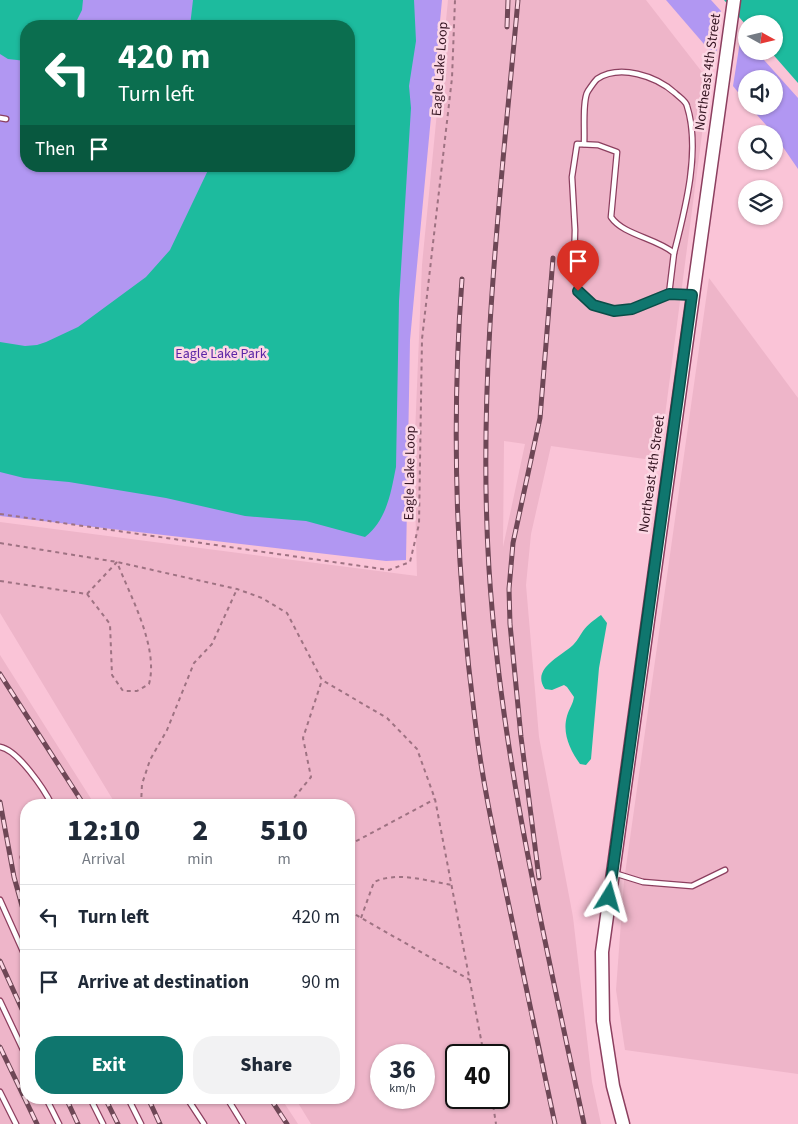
<!DOCTYPE html>
<html lang="en">
<head>
<meta charset="utf-8">
<style>
	:root { --surface:#fff; --page:#f2f2f3; --text:#1f2937; --muted:#747a83; --line:#e0e1e3; --accent:#0f766e }
	body { margin:0; font-family:"Source Sans 3",sans-serif; background:var(--page); color:var(--text); height:100vh; display:flex; flex-direction:column; font-size:19px; white-space:nowrap }
	* { box-sizing:border-box; margin:0 }
	p { font-size:16px; color:var(--muted) }
	.icon { flex:none; width:28px; height:28px; fill:none; stroke:currentColor; stroke-width:2; stroke-linecap:round; stroke-linejoin:round }
	.map { position:relative; flex:1; overflow:hidden }
	.side { position:absolute; left:20px; top:799px; width:335px; height:305px; display:flex; flex-direction:column; background:var(--surface); border-radius:20px; box-shadow:0 1px 4px #0004 }
	.side>* { flex:none }
	.guide { position:absolute; left:20px; top:20px; width:335px; height:152px; border-radius:20px; box-shadow:0 1px 4px #0004; background:#0b6e4f; color:#fff; overflow:hidden }
	.needle { width:32px; rotate:98deg }
	.fabs { position:absolute; left:738px; top:15px; display:grid; gap:10px }
	.fabs a { display:grid; place-items:center; width:45px; height:45px; border-radius:50%; background:var(--surface); box-shadow:0 1px 4px #0004; font-size:25px }
	.speed { position:absolute; left:370px; top:1044px; display:flex; gap:10px; font-size:25px; font-weight:700; text-align:center }
	.speed>* { display:grid; place-content:center; width:65px; height:65px; border-radius:50%; background:var(--surface); box-shadow:0 1px 4px #0004; line-height:1 }
	.speed small { font-size:12px; font-weight:400 }
	.speed .limit { border:2px solid #111; border-radius:8px; background:#fff; color:#111 }
	.pin { position:absolute; display:grid; place-items:center; width:42px; height:42px; color:#fff; margin:-51px -21px; border-radius:50% 50% 50% 0; rotate:-45deg; box-shadow:0 0 5px #0007 }
	.pin .icon { rotate:45deg }
	.me { position:absolute; width:55px; margin:-28px; rotate:8deg; stroke-linejoin:round; filter:drop-shadow(0 0 4px #0008) }
	.turn { display:flex; align-items:center; gap:18px; height:105px; padding:0 15px; font-size:22px }
	.turn .icon { width:65px; height:65px; stroke-width:2.5 }
	.turn b { display:block; font-size:35px; line-height:42px }
	.then { display:flex; align-items:center; height:48px; padding:0 15px; background:#0003; gap:10px; font-size:19px }
	.eta { display:flex; justify-content:space-evenly; align-items:center; height:85px; text-align:center }
	.eta b { font-size:30px; font-weight:800; line-height:35px }
	.action { display:flex; gap:10px; margin-top:auto; padding:10px 15px }
	.action a { flex:1; height:58px; border-radius:20px; background:var(--accent); color:#fff; font-size:20px; font-weight:800; line-height:58px; text-align:center }
	.action a+a { background:var(--page); color:var(--text) }
	ul { padding:0; list-style:none }
	li { display:flex; align-items:center; gap:15px; height:65px; padding:0 15px; border-top:1px solid var(--line) }
	li div { flex:1 }
	li b { display:block; font-size:19px }
	li em { font-style:normal }
	.map>svg:first-child { display:block }
	.built { fill:#eeb5c9; fill-rule:evenodd }
	.green { fill:#b197f2; fill-rule:evenodd }
	.water { fill:#1dbb9e }
	.lines { fill:none; stroke-linecap:round; stroke-linejoin:round }
	.lane-casing { stroke:#8c3f5f; stroke-width:7 }
	.secondary-casing { stroke:#8c3f5f; stroke-width:15 }
	.path { stroke:#9e7282; stroke-width:2; stroke-dasharray:4 4; stroke-linecap:butt }
	.lane { stroke:#fff; stroke-width:4.5 }
	.secondary { stroke:#fff; stroke-width:12 }
	.rail-casing { stroke:#6e4756; stroke-width:5 }
	.rail { stroke:#fcd7e4; stroke-width:3; stroke-dasharray:9; stroke-linecap:butt }
	.route-casing { stroke:#0a4d48; stroke-width:12 }
	.route { stroke:#0f766e; stroke-width:9 }
	.labels { text-anchor:middle; dominant-baseline:central; stroke-width:5; stroke-linejoin:round; paint-order:stroke }
	.street-label { font-size:14px; fill:#341421; stroke:#fcd7e4 }
	.park-label { font-size:14px; fill:#5b26a6; stroke:#fcd7e4 }
</style>
</head>
<body>
<div class="map">
<svg width="798" height="1124" viewBox="0 0 798 1124">
	<rect width="100%" height="100%" fill="#fac4d7"/>
	<g class="built">
		<path d="M448 0H646L709 81 659 461 551 446 531 534 526 585 539 737 573 917 592 1082 601 1124H311L295 1098H349V805H116L0 613V522L417 576 414 458 422 265ZM504 441 525 444 503 547ZM381 1055H424V1098H381ZM456 1055H499V1098H456Z"/>
		<path d="M709 278 798 398V1074L625 1050 616 990 624 881Z"/>
		<path d="M0 655 95 805H26V1098H281L298 1124H0Z"/>
	</g>
	<g class="green">
		<path d="M0 0H442L410 340 406 560 386 561 0 516ZM26 26H349V166H26Z"/>
		<path d="M666 0H711L721 11 716 58Z"/>
		<path d="M741 35 746 41V51H756L798 98V169L774 134 749 106H774V79H746V102L733 86Z"/>
	</g>
	<g class="water">
		<path d="M0 0H83L82 10 74 26H26V61L8 59 0 54Z"/>
		<path d="M193 0H414L416 41 409 86 411 108 399 301 396 467C391 492 387 520 365 537L306 521 245 516 166 498 69 482 24 478 0 472V342L25 346 37 345 46 342 78 327 146 277 170 250 210 166H349V26H190Z"/>
		<path d="M724 0H798V83L770 51H774V24L746 25Z"/>
		<path d="M601 615 607 623 599 668 591 759 586 765 580 764C570 750 562 733 567 716 569 709 573 704 574 697L567 687 564 685 552 690 545 689C530 668 564 655 574 644 578 640 580 635 583 631 588 624 594 620 601 615Z"/>
	</g>
	<g class="lines">
		<g class="lane-casing">
			<g id="lane">
				<path d="M0 118 6 119"/>
				<path d="M584 144C585 132 582 100 588 91 590 88 594 82 597 79 620 64 656 76 675 93 679 97 686 101 687 106 701 150 685 210 674 253"/>
				<path d="M669 294 674 253C656 238 623 235 611 217L617 152 598 145 577 144 572 177 575 230 574 267 578 291 593 305 614 311 632 309 669 294 691 295"/>
				<path d="M0 747C18 750 44 789 52 805"/>
				<path d="M26 848 23 857 26 871"/>
				<path d="M614 873 643 882 692 886 725 870"/>
				<path d="M0 900 26 958"/>
				<path d="M0 1001 26 1056"/>
				<path d="M0 1092 16 1124"/>
				<path d="M46 1098 59 1124"/>
				<path d="M90 1098 103 1124"/>
				<path d="M128 1098 141 1124"/>
				<path d="M187 1098 204 1124"/>
				<path d="M227 1098 243 1124"/>
			</g>
		</g>
		<g class="secondary-casing">
			<path id="secondary" d="M623 1124 613 1086 603 1021 602 952 734 0"/>
		</g>
		<g class="path">
			<path d="M0 514 389 570 410 562 419 524 422 339 452 78 455 0"/>
			<path d="M0 543 117 562 237 589 262 598 287 613 322 680 387 718 417 749 435 799 484 1055"/>
			<path d="M0 581 87 594 117 562"/>
			<path d="M87 594 110 624 112 675 123 691H137L149 684C159 647 130 596 117 562"/>
			<path d="M141 805 142 784 150 760 167 730 194 663 212 644 237 589"/>
			<path d="M292 805 293 799 311 777 303 738 322 680"/>
			<path d="M349 845 435 799"/>
			<path d="M349 911 470 980"/>
			<path d="M361 918 374 882C398 871 427 881 452 885"/>
			<path d="M492 1098 496 1124"/>
		</g>
		<use href="#lane" class="lane"/>
		<use href="#secondary" class="secondary"/>
		<g class="rail-casing">
			<g id="rail">
				<path d="M518 0C501 189 477 378 489 569 501 757 545 940 584 1124"/>
				<path d="M507 27 508 0"/>
				<path d="M462 279C451 426 456 574 475 720 482 782 496 844 509 906 524 978 539 1051 555 1124"/>
				<path d="M0 674 84 805"/>
				<path d="M0 802 14 877 26 920"/>
				<path d="M539 878 521 737 510 624 509 589 513 543 540 418 553 258"/>
				<path d="M0 961 26 1018"/>
				<path d="M0 1047 37 1124"/>
				<path d="M66 1098 78 1124"/>
				<path d="M105 1098 118 1124"/>
				<path d="M148 1098 160 1124"/>
				<path d="M270 1098 287 1124"/>
			</g>
		</g>
		<use href="#rail" class="rail"/>
	</g>
	<g class="lines">
		<g class="route-casing">
			<path id="route" d="M578 291 593 305 614 311 632 309 669 294 692 295 609 897"/>
		</g>
		<use href="#route" class="route"/>
	</g>
	<g class="labels">
		<g class="street-label">
			<text transform="translate(440 69) rotate(-86)">Eagle Lake Loop</text>
			<text transform="translate(708 72) rotate(-82)">Northeast 4th Street</text>
			<text transform="translate(410 473) rotate(-89)">Eagle Lake Loop</text>
			<text transform="translate(652 474) rotate(-82)">Northeast 4th Street</text>
		</g>
		<g class="park-label">
			<text x="221" y="354">Eagle Lake Park</text>
		</g>
	</g>
</svg>
<div class="fabs">
<a><svg class="needle" viewBox="-14 -14 28 28"><path d="M0-13l5 13h-10z" fill="#e53935"/><path d="M0 13l5-13h-10z" fill="#747a83"/></svg></a>
<a><svg class="icon" aria-label="sound" viewBox="0 0 24 24"><path d="M4 9h4l5-4v14l-5-4H4zM17 9q2 3 0 6"/></svg></a>
<a><svg class="icon" aria-label="search" viewBox="0 0 24 24"><circle cx="10" cy="10" r="6"/><path d="M15 15l6 6"/></svg></a>
<a><svg class="icon" aria-label="layers" viewBox="0 0 24 24"><path d="M12 4l9 5-9 5-9-5zM3 14l9 5 9-5"/></svg></a>
</div>
<div class="speed"><div>36<small>km/h</small></div><div class="limit">40</div></div>
<div class="pin" style="left:578px;top:291px;background:#d93025"><svg class="icon" aria-label="arrive" viewBox="0 0 24 24"><path d="M6 21V4h12l-3 4 3 4H6"/></svg></div>
<svg class="me" style="left:609px;top:897px" viewBox="-20 -20 40 40"><path d="M0-17L14 15 0 8-14 15z" fill="#0f766e" stroke="#fff" stroke-width="4"/></svg>
<div class="guide">
<div class="turn"><svg class="icon" aria-label="left" viewBox="0 0 24 24"><path d="M17 20v-9H6M10 6l-5 5 5 5"/></svg><div><b>420 m</b>Turn left</div></div>
<div class="then">Then<svg class="icon" aria-label="arrive" viewBox="0 0 24 24"><path d="M6 21V4h12l-3 4 3 4H6"/></svg></div>
</div>
<section class="side">
<div class="eta">
<div><b>12:10</b><p>Arrival</p></div>
<div><b>2</b><p>min</p></div>
<div><b>510</b><p>m</p></div>
</div>
<ul>
<li><svg class="icon" aria-label="left" viewBox="0 0 24 24"><path d="M17 20v-9H6M10 6l-5 5 5 5"/></svg><div><b>Turn left</b></div><em>420 m</em></li>
<li><svg class="icon" aria-label="arrive" viewBox="0 0 24 24"><path d="M6 21V4h12l-3 4 3 4H6"/></svg><div><b>Arrive at destination</b></div><em>90 m</em></li>
</ul>
<div class="action"><a>Exit</a><a>Share</a></div>
</section>
</div>
</body>
</html>
